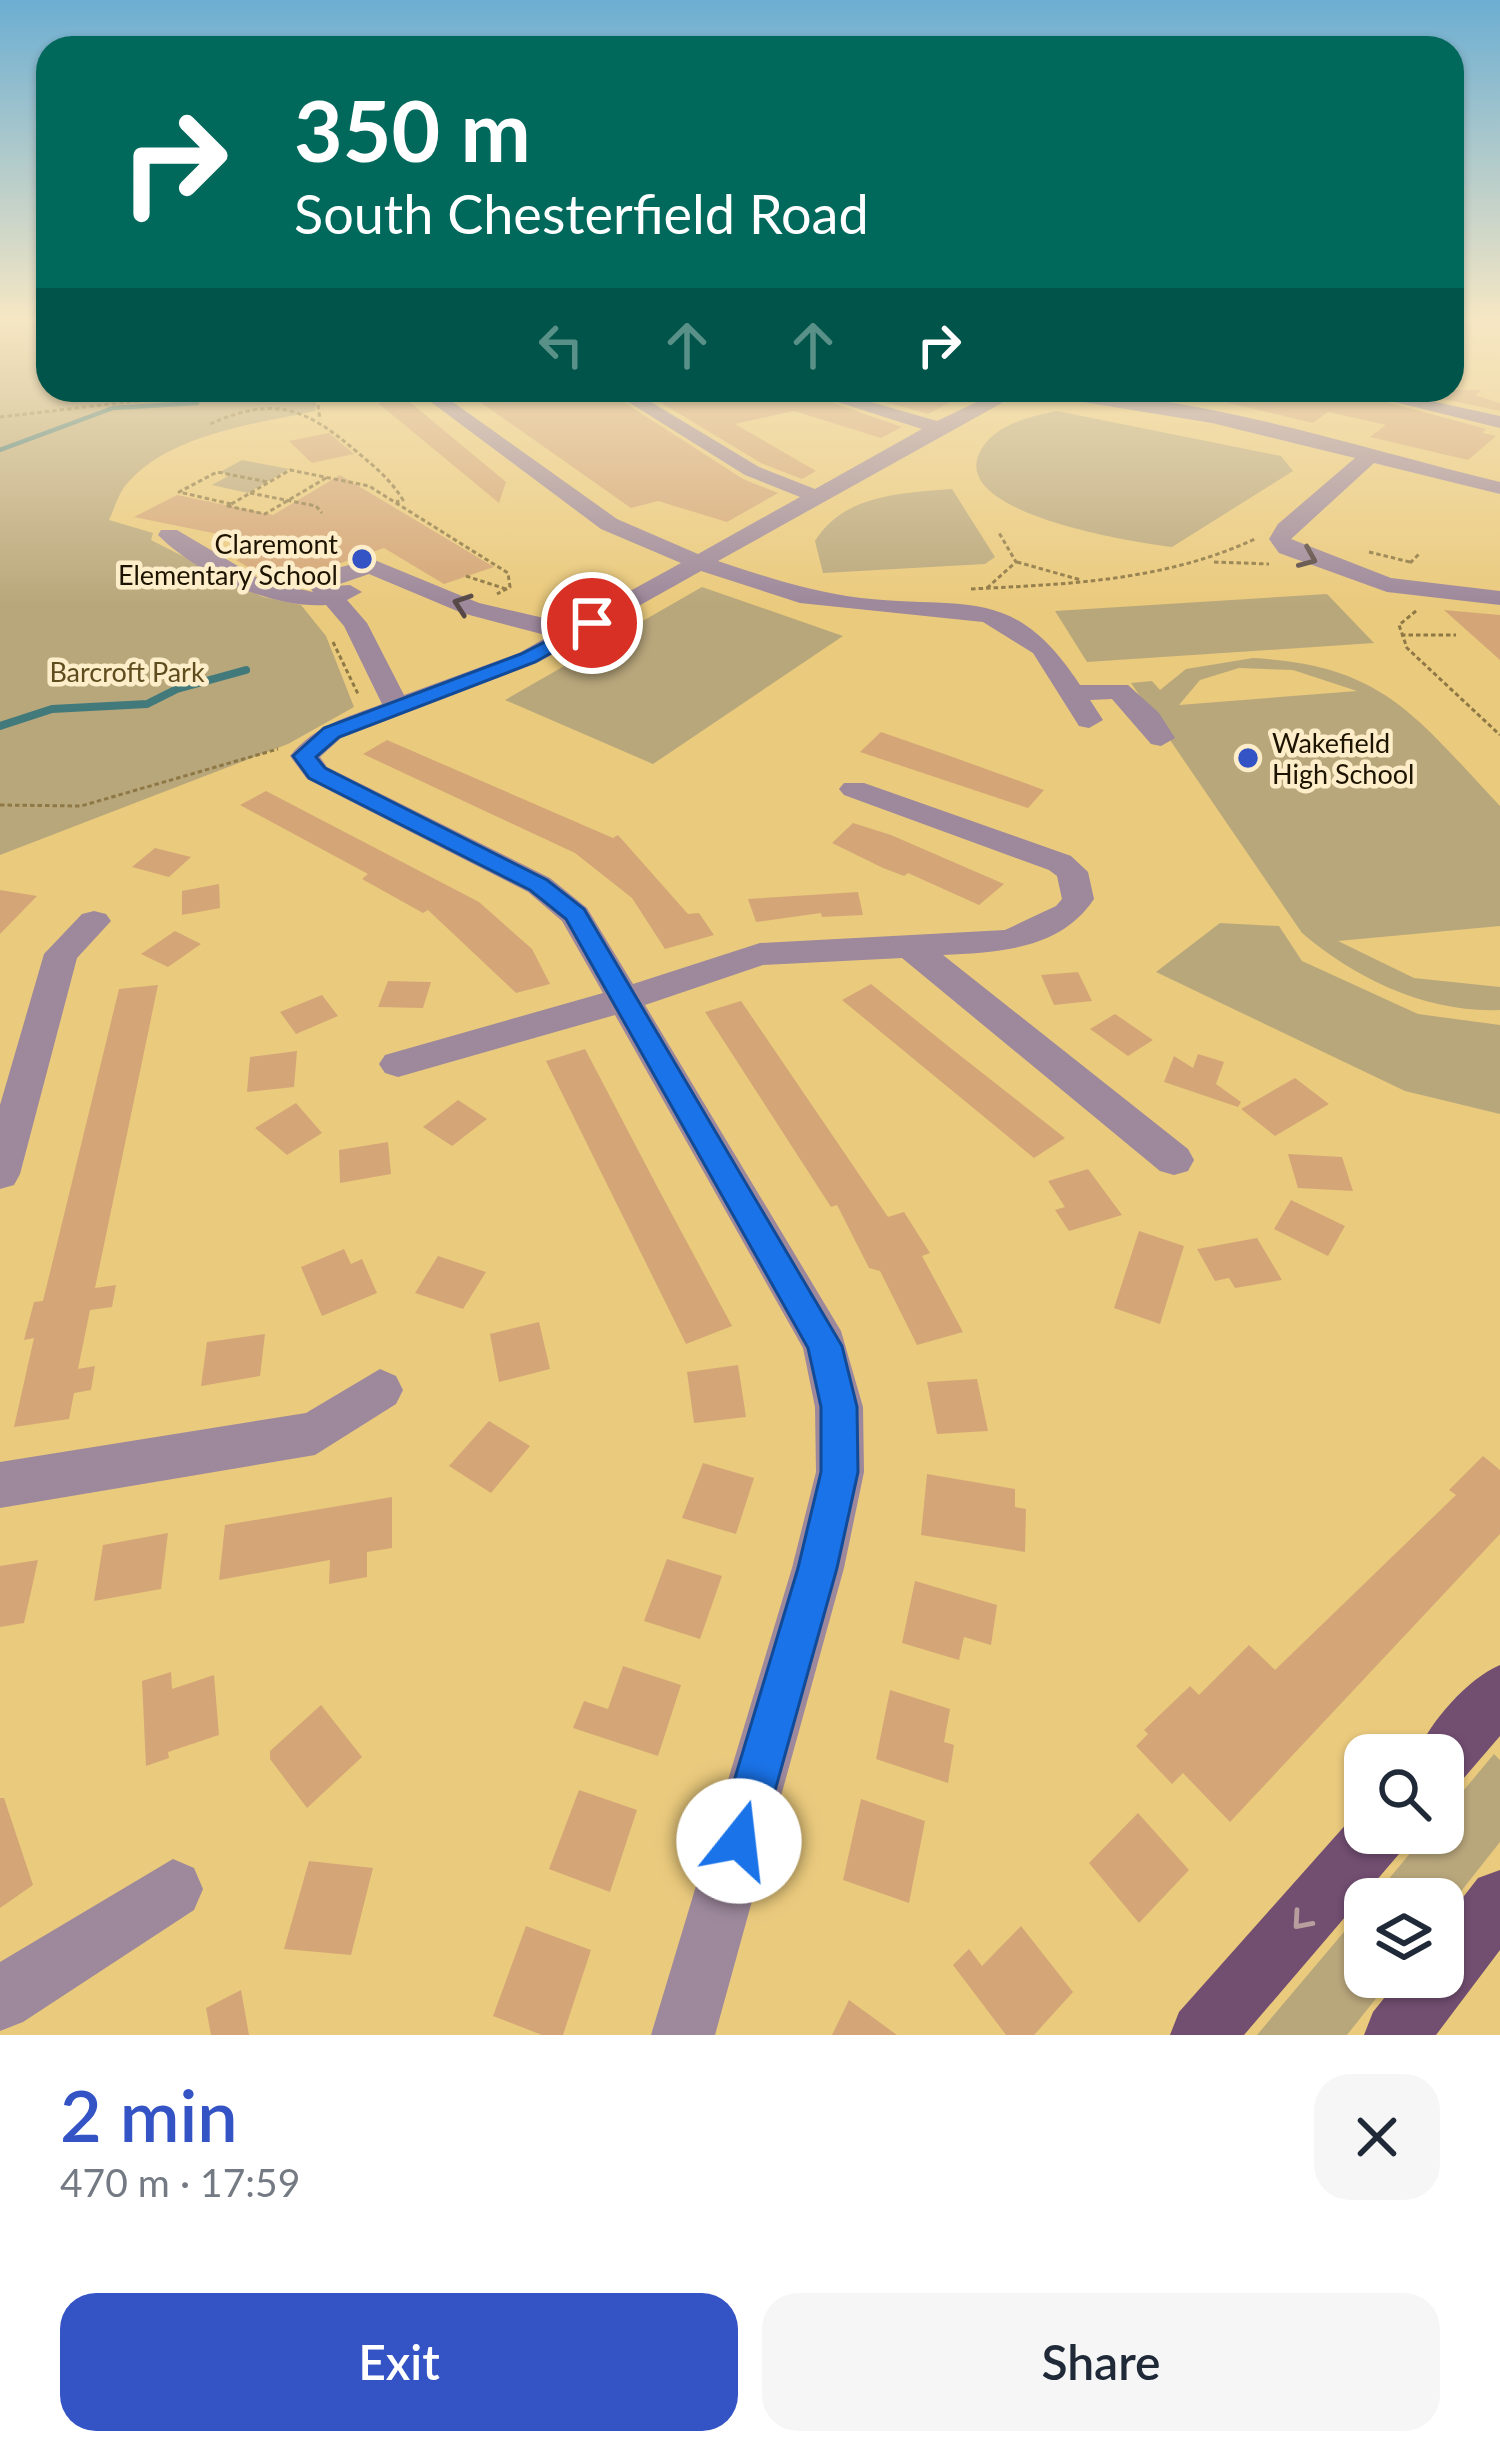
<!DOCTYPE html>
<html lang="en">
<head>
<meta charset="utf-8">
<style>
	:root { --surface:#fff; --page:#f6f6f7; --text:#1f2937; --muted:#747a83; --accent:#3453c4 }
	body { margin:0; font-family:Lato,sans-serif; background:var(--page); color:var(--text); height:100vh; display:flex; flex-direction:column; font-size:45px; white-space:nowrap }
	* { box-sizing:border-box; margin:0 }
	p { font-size:39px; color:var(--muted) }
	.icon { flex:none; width:66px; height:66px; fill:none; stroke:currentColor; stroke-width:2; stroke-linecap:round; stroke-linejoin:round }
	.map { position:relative; height:2035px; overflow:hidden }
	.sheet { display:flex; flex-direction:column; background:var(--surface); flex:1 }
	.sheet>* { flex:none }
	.hud { position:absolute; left:36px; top:36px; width:1428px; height:366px; border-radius:36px; box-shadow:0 3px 9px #0004; background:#00695c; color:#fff; overflow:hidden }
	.tools { position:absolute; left:1344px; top:1734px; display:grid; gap:24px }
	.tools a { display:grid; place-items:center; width:120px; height:120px; border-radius:24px; background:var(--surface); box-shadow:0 3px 9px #0004; font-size:60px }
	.pin { position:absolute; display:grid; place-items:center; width:102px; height:102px; color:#fff; margin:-51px; border:6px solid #fff; border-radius:50%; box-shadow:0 3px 12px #0007 }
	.me { position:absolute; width:132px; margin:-66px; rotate:16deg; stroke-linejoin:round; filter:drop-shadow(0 0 9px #0008) }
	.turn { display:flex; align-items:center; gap:42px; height:252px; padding:0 60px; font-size:54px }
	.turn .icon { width:156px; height:156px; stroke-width:2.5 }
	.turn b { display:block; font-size:84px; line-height:102px }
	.lanes { display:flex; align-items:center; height:114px; padding:0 60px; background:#0003; justify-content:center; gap:60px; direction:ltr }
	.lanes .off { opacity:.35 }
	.round { display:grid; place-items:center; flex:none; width:126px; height:126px; border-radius:36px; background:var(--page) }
	.headline { display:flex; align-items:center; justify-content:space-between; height:204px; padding:0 60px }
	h1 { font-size:72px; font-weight:600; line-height:90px; color:var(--accent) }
	.button { display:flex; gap:24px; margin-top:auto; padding:24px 60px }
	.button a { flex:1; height:138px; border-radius:36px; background:var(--accent); color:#fff; font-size:48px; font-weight:600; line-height:138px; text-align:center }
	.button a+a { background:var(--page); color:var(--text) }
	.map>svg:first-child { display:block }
	.green { fill:#b9a77c; fill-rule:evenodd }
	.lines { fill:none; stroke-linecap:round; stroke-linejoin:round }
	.stream-far1 { stroke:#427a7c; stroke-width:4.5 }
	.stream { stroke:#427a7c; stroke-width:8 }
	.building { fill:#d4a677 }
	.path { stroke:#8e7845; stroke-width:3; stroke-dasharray:4.5 3; stroke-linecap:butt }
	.minor { fill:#9d889c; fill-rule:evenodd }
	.major { fill:#724e71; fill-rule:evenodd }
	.oneway { stroke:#564846 }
	.oneway2 { stroke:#b89e9c }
	.route { fill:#1a73e8; stroke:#114b97; stroke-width:3 }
	.poi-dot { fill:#3453c4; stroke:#fdedc8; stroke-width:4.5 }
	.labels { text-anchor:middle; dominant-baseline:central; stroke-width:9; stroke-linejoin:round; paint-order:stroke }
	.far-poi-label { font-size:27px; fill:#1c1300; stroke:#fdedc8; text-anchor:end }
	.far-park-label { font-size:27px; fill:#5f4d1f; stroke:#fdedc8 }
</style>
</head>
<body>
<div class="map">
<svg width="1500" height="2035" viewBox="0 0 1500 2035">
	<rect width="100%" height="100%" fill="#eaca7d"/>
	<g class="green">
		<path d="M0 319H48V390H318L315 411C255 424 167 434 125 486 118 495 114 510 109 520L153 533 151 540 263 597 301 605 326 636 354 707 288 744 0 855Z"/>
		<path d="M1057 411 1281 456 1293 471 1172 547C1139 543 952 515 979 454 991 425 1029 417 1057 411Z"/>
		<path d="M242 460 289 469 248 493 212 485 230 475 220 472Z"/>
		<path d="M952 489 995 557 985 564 823 573 815 541C844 494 903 493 952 489Z"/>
		<path d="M702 587 843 636 653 764 505 700Z"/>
		<path d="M1327 594 1374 643 1087 662 1055 611Z"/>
		<path d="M1253 658C1384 665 1416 717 1500 806V926L1338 941 1414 978 1500 987V1010C1427 1013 1356 979 1302 933L1131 683 1152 681 1160 690 1186 669ZM1239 668 1293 670 1357 691 1179 705 1200 680Z"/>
		<path d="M1220 923 1279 926 1302 961 1418 1014 1500 1025V1114L1405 1091 1156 972Z"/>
		<path d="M1494 1754 1500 1760V1842L1443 1914V1899H1372L1427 1833H1443V1815Z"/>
		<path d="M1365 1907V1977H1393L1347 2035H1257Z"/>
	</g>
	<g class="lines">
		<path class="stream-far1" d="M0 450 113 408 197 403"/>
		<path class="stream" d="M0 726 52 709 147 704 177 689 246 670"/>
	</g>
	<g class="building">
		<path d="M463 390H605L743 479 778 493 727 522 658 501 631 508Z"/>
		<path d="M640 390H796L902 427 881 438 794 411 735 424 816 471 802 479 761 463Z"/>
		<path d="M845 390H973L928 414Z"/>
		<path d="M1214 390H1342L1486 429 1482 433 1496 436 1468 460 1370 437 1386 425 1328 412 1313 423 1213 399Z"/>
		<path d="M1401 390H1482L1475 395 1500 403V411Z"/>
		<path d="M405 398 506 482 499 503 378 403Z"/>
		<path d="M329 433 354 454 312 463 289 441Z"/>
		<path d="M340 475 494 567 444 584 384 548 286 582 265 577 236 560 277 546 134 517 177 495 273 515Z"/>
		<path d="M1444 610 1500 615V660Z"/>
		<path d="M881 732 950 756 1044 790 1028 808 860 752Z"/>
		<path d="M387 740 613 838 618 835 688 914 699 913 714 935 665 949 632 898 575 853 363 754Z"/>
		<path d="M266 791 479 902 532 949 550 984 516 993 428 910 423 913 362 879 368 874 240 805Z"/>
		<path d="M853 823 891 835 1004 884 979 905 908 873 904 876 883 868 832 843Z"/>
		<path d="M155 848 191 857 169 877 132 867Z"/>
		<path d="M219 884 220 908 182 915V891Z"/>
		<path d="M0 890 37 896 0 934Z"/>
		<path d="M858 892 863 915 822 917 821 913 756 922 748 899Z"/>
		<path d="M175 931 201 944 168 967 141 954Z"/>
		<path d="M1078 972 1092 1001 1054 1005 1041 975Z"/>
		<path d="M388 981 431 982 423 1008 378 1007Z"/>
		<path d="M871 984 948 1046 1065 1138 1034 1158 842 1000Z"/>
		<path d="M158 985 95 1288 116 1285 112 1307 90 1310 78 1369 95 1366 91 1390 74 1393 69 1419 14 1427 34 1338 24 1340 34 1302 43 1301 119 989Z"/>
		<path d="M322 995 338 1016 296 1034 280 1012Z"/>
		<path d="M741 1001 888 1217 904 1212 930 1253 922 1256 963 1332 917 1345 880 1271 869 1268 837 1205 831 1207 705 1012Z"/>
		<path d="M1115 1014 1153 1040 1128 1056 1090 1029Z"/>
		<path d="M585 1049 660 1192 732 1326 686 1344 546 1061Z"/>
		<path d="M297 1051 294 1087 247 1092 250 1057Z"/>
		<path d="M1198 1054 1224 1062 1216 1084 1241 1102 1238 1107 1164 1082 1174 1056 1193 1068Z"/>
		<path d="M1295 1078 1329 1104 1275 1136 1241 1109Z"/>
		<path d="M458 1100 487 1119 452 1146 423 1127Z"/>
		<path d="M296 1103 322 1133 287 1155 255 1128Z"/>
		<path d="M388 1142 391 1174 340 1183 339 1150Z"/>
		<path d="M1288 1154 1342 1157 1353 1191 1298 1188Z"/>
		<path d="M1088 1169 1122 1215 1069 1231 1055 1210 1065 1207 1048 1181Z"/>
		<path d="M1291 1200 1345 1226 1328 1256 1274 1229Z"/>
		<path d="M1139 1231 1184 1246 1160 1324 1114 1308Z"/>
		<path d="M1257 1238 1282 1280 1235 1288 1229 1278 1215 1281 1197 1249Z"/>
		<path d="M344 1249 351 1264 362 1259 377 1293 322 1316 301 1267Z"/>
		<path d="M438 1256 486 1272 463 1309 415 1293Z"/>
		<path d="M539 1322 550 1369 499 1382 490 1334Z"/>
		<path d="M265 1334 260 1376 201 1386 207 1342Z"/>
		<path d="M738 1365 746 1417 694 1423 687 1372Z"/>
		<path d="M977 1379 988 1431 937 1434 927 1382Z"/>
		<path d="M489 1421 530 1446 491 1493 449 1466Z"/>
		<path d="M1483 1456 1500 1470V1534L1230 1822 1183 1773 1172 1784 1136 1746 1148 1734 1144 1730 1190 1686 1199 1695 1249 1645 1275 1670 1456 1495 1449 1490Z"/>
		<path d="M703 1463 754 1478 736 1534 682 1518Z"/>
		<path d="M927 1474 1015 1489V1507L1026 1509 1025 1552 921 1535Z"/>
		<path d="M392 1497V1548L367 1552V1577L329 1584 330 1560 219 1580 225 1525Z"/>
		<path d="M168 1533 161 1589 94 1601 103 1545Z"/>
		<path d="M667 1559 722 1576 700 1639 644 1621Z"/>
		<path d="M38 1560 24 1623 0 1627V1566Z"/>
		<path d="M915 1581 997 1605 991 1645 964 1637 959 1660 902 1643Z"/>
		<path d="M623 1666 681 1685 658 1756 573 1728 584 1701 608 1709Z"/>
		<path d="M171 1672 172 1689 214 1675 219 1735 168 1752 169 1758 146 1766 142 1681Z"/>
		<path d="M890 1690 950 1709 944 1742 954 1745 948 1783 876 1759Z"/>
		<path d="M321 1705 362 1757 307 1808 270 1759V1751Z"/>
		<path d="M579 1790 637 1810 610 1892 549 1869Z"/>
		<path d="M0 1798H4L33 1885 0 1908Z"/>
		<path d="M861 1799 925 1821 909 1903 843 1880Z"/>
		<path d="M1138 1813 1189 1870 1139 1923 1089 1863Z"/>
		<path d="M309 1861 373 1868 351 1955 284 1949Z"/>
		<path d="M526 1926 591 1950 563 2035H542L493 2016Z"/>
		<path d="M1021 1926 1073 1992 1034 2035H1006L953 1965 969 1949 982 1966Z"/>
		<path d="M241 1990 249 2035H211L206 2008Z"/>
		<path d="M849 2000 897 2035H832Z"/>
	</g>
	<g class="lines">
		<g class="path">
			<path d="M316 390 320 420"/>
			<path d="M0 417 232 390"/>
			<path d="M210 424C275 395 306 408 357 452 375 467 391 480 403 500L396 502"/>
			<path d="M326 478 265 514 228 506 290 470 369 486 508 573 510 587 497 594"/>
			<path d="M250 493 316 506 322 513"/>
			<path d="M231 504 179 492 217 472 268 482"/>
			<path d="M1369 552 1410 562"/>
			<path d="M1017 562 1081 580"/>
			<path d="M1214 562 1269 564"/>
			<path d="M1410 563 1419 554"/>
			<path d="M466 576 506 589"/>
			<path d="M987 588 1016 562 998 531"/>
			<path d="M971 589C1070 584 1165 581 1257 538"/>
			<path d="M1416 611 1399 625 1407 648 1500 735"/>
			<path d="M1401 635H1456"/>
			<path d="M333 642 359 696"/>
			<path d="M0 805 81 806 278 749"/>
		</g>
		<g class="minor">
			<path d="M415 390H436L617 519 698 554 800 497 745 475 609 390H631L759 467 815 489 922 429 800 390H829L937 421 1002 390H1025L718 561C766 577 811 592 861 598 966 610 1013 583 1080 685H1128L1159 713 1175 738 1161 746 1151 744 1112 699 1090 700 1103 720 1089 728 1079 726 1033 653 983 622 800 603 701 571 537 663 341 738 320 757 327 767 550 878 587 908 633 984 760 943 1005 930 1056 906 1062 899 1057 876 1049 870 844 795 839 789 844 783H864L1071 856 1088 872 1094 899C1060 950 999 952 943 955L1188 1149 1194 1160 1188 1171 1174 1175 1160 1171 902 958 763 965 645 1005 841 1331 863 1407 864 1472 844 1568 715 2035H651L792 1568 816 1472 815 1407 803 1348 615 1015 398 1077 385 1073 379 1064 385 1055 603 993 562 921 528 892 307 779 290 756C314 726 347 717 382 704L344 626 326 605C271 609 196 573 158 535L161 530H177L263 581 313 592 310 587 318 573 372 559 479 603 570 624 681 563 601 529ZM369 574 462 613 549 636 519 653 404 695 367 623 347 600 362 592 350 585 334 586Z"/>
			<path d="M1031 390C1189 390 1348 445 1500 482V494L1374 463 1291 539 1391 578 1500 591V605L1387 592 1279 553 1269 539 1278 524 1355 458 1212 423 1040 395Z"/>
			<path d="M1346 390H1380L1500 416V428Z"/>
			<path d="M94 911 106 914 111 921 77 958 20 1174 14 1185 0 1189V1105L44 954 82 914Z"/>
			<path d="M380 1369 396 1376 403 1390 396 1404 315 1455 0 1508V1462L306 1413Z"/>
			<path d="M173 1859 194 1868 203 1889 194 1910 23 2022 0 2031V1962Z"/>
		</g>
		<g class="major">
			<path d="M1500 1665V1736L1463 1779 1443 1787V1755H1416C1430 1722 1467 1679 1500 1665Z"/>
			<path d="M1365 1809V1833H1408L1399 1854 1244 2035H1170L1179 2012 1357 1812Z"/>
			<path d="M1500 1870V1950L1436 2035H1364L1373 2012 1401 1977H1443V1923L1478 1878Z"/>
		</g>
	</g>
	<defs><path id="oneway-chevron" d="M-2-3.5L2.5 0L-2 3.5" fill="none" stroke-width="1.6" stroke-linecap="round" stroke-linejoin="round" transform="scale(3)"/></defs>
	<g class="oneway">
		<use href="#oneway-chevron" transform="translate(1308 558) rotate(23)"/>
		<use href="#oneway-chevron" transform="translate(462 604) rotate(-161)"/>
	</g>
	<use class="oneway2" href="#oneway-chevron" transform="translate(1301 1921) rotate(131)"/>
	<linearGradient id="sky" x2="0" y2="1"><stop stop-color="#6caed2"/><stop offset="0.53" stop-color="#f6e7c4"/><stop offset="1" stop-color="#f6e7c4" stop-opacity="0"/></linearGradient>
	<rect width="1500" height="604" fill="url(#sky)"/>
	<path class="route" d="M592 618 598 619V627L535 662 339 737 316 757 325 768 547 880 584 909 842 1346 857 1407 858 1472 837 1568 761 1841 754 1857 739 1864 723 1857 716 1841 798 1568 821 1472V1407L808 1348 566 919 530 890 309 778 293 756 324 728 521 654Z"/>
	<g class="poi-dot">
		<circle cx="362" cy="559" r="12"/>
		<circle cx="1248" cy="758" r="12"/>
	</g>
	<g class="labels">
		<g class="far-poi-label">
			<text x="338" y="543">Claremont<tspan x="338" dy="31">Elementary School</tspan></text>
			<text x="1272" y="742" text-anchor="start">Wakefield<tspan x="1272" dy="31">High School</tspan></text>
		</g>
		<g class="far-park-label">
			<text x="127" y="671">Barcroft Park</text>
		</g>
	</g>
</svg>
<div class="tools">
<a><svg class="icon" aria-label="search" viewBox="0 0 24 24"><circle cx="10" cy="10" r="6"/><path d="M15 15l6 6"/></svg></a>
<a><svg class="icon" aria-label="layers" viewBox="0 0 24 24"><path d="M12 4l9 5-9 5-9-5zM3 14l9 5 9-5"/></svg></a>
</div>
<div class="pin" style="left:592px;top:623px;background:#d93025"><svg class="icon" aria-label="arrive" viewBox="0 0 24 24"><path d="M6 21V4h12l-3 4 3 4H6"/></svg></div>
<svg class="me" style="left:739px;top:1841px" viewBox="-20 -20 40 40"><circle r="19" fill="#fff"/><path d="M0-13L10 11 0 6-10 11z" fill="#1a73e8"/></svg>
<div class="hud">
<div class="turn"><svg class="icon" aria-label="right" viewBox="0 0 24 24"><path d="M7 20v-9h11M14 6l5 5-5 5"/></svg><div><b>350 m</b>South Chesterfield Road</div></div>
<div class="lanes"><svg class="icon off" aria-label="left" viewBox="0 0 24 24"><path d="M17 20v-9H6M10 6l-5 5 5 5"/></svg><svg class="icon off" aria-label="ahead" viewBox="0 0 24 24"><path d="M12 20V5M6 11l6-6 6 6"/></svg><svg class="icon off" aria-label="ahead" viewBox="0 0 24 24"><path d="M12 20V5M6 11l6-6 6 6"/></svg><svg class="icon" aria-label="right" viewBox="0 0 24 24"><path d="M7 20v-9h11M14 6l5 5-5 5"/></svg></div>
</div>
</div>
<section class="sheet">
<div class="headline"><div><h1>2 min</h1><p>470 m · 17:59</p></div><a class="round"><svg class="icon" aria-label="close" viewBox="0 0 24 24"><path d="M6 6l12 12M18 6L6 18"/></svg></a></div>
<div class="button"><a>Exit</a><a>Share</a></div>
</section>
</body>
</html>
